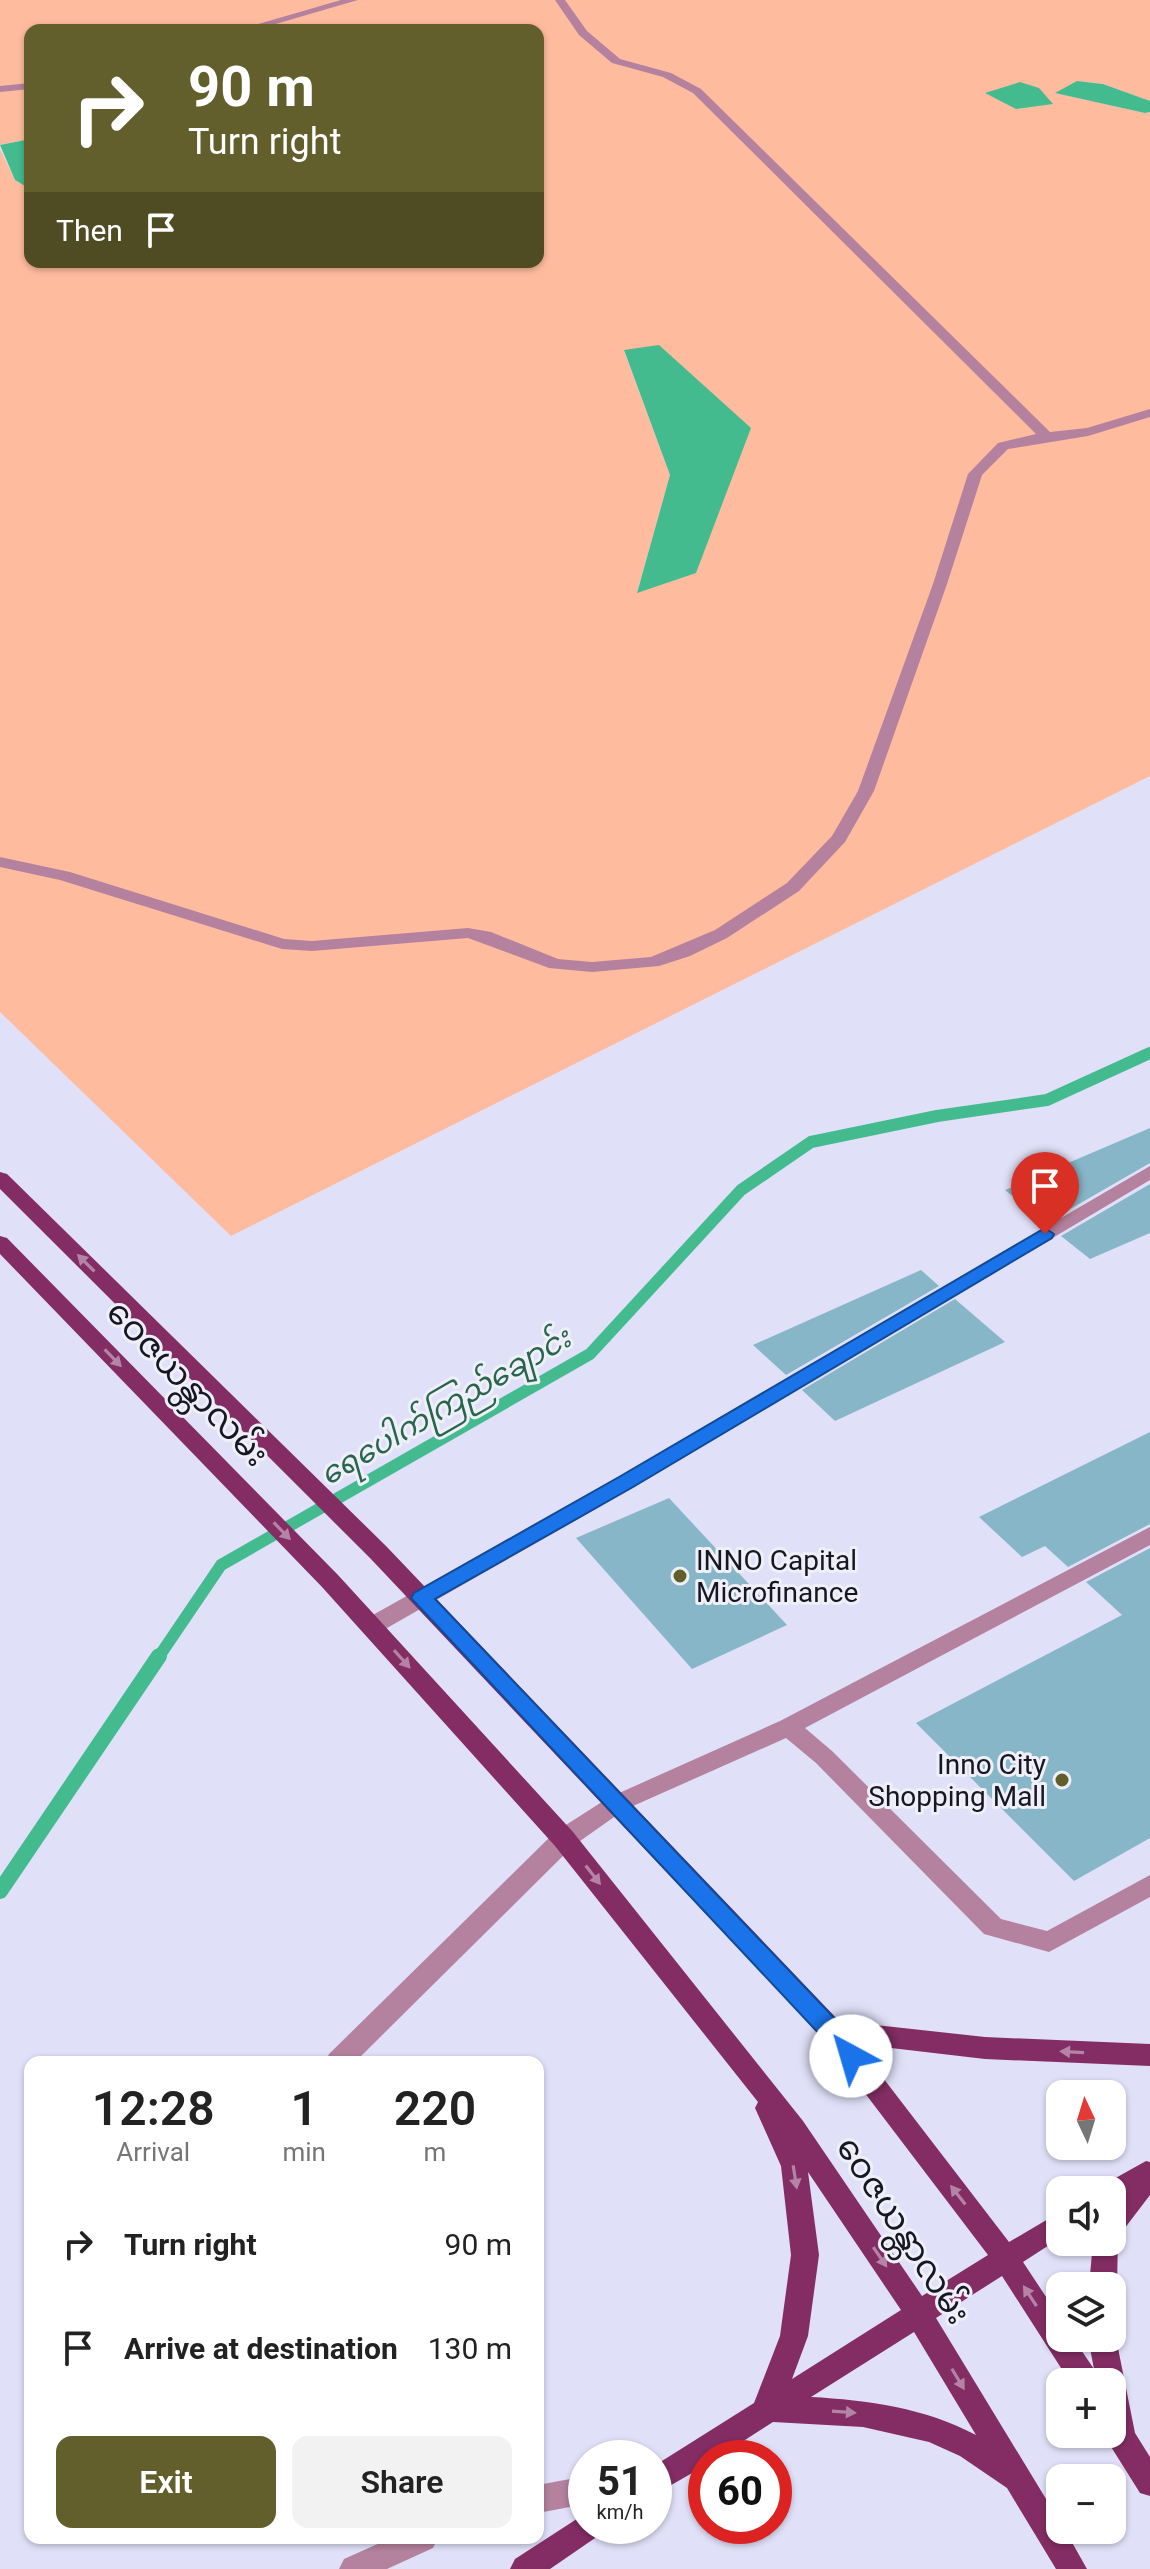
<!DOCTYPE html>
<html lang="en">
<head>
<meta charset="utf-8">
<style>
	:root { --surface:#fff; --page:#f2f2f2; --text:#222; --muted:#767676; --accent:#635f2c }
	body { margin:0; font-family:Roboto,"Noto Sans Myanmar",sans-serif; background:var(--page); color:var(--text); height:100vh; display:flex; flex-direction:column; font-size:30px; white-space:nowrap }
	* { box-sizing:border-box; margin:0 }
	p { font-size:26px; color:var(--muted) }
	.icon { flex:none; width:44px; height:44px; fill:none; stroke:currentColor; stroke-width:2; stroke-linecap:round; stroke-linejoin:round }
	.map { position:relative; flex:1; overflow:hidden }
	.sheet { position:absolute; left:24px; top:2056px; width:520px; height:488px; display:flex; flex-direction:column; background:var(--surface); border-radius:16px; box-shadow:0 2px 6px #0004 }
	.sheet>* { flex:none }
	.hud { position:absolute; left:24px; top:24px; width:520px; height:244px; border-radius:16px; box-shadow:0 2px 6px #0004; background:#635f2c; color:#fff; overflow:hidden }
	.needle { width:52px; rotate:356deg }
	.controls { position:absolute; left:1046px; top:2080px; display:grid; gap:16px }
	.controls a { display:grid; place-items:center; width:80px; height:80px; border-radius:16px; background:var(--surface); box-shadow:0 2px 6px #0004; font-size:40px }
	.speed { position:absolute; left:568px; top:2440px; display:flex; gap:16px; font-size:40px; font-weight:700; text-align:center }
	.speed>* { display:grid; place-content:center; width:104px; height:104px; border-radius:50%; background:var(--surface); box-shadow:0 2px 6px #0004; line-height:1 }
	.speed small { font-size:20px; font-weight:400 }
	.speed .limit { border:12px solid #d22; background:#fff; color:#111 }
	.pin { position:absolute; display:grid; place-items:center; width:68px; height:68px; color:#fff; margin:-82px -34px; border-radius:50% 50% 50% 0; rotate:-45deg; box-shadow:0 0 8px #0007 }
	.pin .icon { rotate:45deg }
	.me { position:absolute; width:88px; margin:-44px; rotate:321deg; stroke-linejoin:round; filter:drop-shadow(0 0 6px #0008) }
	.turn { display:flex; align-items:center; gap:28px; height:168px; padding:0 32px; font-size:36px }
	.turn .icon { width:104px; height:104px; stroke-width:2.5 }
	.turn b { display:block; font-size:56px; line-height:68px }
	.then { display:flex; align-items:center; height:76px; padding:0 32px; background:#0003; gap:16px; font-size:30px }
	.eta { display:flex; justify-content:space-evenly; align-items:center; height:136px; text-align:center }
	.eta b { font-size:48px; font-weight:600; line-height:56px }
	.primary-button { display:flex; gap:16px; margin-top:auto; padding:16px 32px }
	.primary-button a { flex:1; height:92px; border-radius:16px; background:var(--accent); color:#fff; font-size:32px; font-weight:600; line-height:92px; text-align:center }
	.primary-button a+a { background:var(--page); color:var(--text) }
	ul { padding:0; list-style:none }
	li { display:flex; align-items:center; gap:24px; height:104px; padding:0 32px }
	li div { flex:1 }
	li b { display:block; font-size:30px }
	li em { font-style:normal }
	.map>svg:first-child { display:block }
	.green { fill:#ffbb9e; fill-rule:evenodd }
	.water { fill:#43bb8f }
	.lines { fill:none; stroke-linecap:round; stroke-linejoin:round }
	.stream-far1 { stroke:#43bb8f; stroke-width:12 }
	.stream { stroke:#43bb8f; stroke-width:16 }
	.building { fill:#88b6c9 }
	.lane { fill:#b4829e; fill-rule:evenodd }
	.street { fill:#b4829e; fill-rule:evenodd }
	.primary { fill:#832d64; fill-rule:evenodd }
	.oneway { fill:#b484a7 }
	.route { fill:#1a73e8; stroke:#114b97; stroke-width:2 }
	.poi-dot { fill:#635f2c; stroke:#efeff8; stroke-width:3 }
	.labels { text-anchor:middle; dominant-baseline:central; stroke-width:6; stroke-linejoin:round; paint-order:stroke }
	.poi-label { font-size:28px; fill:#161624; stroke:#efeff8; text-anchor:start }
	.water-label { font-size:30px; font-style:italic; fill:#27654d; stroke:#efeff8 }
	.near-street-label { font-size:34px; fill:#161624; stroke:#efeff8 }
</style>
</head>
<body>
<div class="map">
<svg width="1150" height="2569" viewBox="0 0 1150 2569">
	<rect width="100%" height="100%" fill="#e0e0f9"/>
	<path class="green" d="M0 0H1150V101L1103 84 1078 81 1056 93 1145 113 1150 112V776L231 1236 0 1012V149L15 180 30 189V262H538V30H30V139L0 145ZM624 351 751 428 637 592 670 475Z"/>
	<g class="water">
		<path d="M1077 81 1103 84 1150 101V112L1145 113 1055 93Z"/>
		<path d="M1020 82 1039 88 1053 104 1016 109 985 93Z"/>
		<path d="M30 139V189L15 180 0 145Z"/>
		<path d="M659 345 751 428 696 573 637 593 670 475 624 350Z"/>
	</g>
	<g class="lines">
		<path class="stream-far1" d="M158 1658 221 1565 590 1354 741 1190 811 1142 937 1116 1047 1100 1150 1053"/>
		<path class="stream" d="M0 1891 159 1656"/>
	</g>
	<g class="building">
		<path d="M1150 1128V1163L1046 1223 1005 1190Z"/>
		<path d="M1150 1184V1233L1090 1259 1061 1236Z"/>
		<path d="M921 1270 939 1286 786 1375 753 1345Z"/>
		<path d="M955 1299 1005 1342 835 1421 802 1390Z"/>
		<path d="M1150 1432V1524L1068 1567 1045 1546 1022 1557 979 1517Z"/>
		<path d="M669 1498 787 1625 692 1669 576 1538Z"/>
		<path d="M1150 1548V1838L1074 1881 916 1723 1122 1615 1086 1582Z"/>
	</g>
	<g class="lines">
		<g class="lane">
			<path d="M341 0H358L255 30H238Z"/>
			<path d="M555 0H565L587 31 620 59 671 73 701 89 1050 432 1087 428 1150 409V417L1088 436 1008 449 982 475 947 584 874 791 845 842 799 891 727 938 690 956 659 966 592 972 549 968 468 938 312 951 282 949 60 880 0 867V857L70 872 284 939 312 941 468 928 491 932 558 959 592 962 651 957 715 930 787 883 832 836 858 791 933 584 968 474 998 443 1036 434 693 93 663 77 612 63 579 35Z"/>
			<path d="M30 83V89L0 92V86Z"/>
			<path d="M1150 1166V1180L634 1487 380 1632H364L361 1626 364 1620 618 1477Z"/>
			<path d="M1150 1527V1545L805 1728 832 1751 1001 1919 1047 1931 1150 1875V1897L1049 1952 984 1934 816 1763 786 1738 624 1810 573 1846 355 2062H325L329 2054 555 1832 608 1798 780 1721Z"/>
		</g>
		<g class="street">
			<path d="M586 2476V2504L538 2513V2485Z"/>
			<path d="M391 2538H438L433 2548 387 2569H339L344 2559Z"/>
		</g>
		<g class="primary">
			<path d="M0 1172 7 1174 386 1546 839 2021 985 2037 1150 2044V2066L985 2059 857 2044 1009 2242 1060 2212V2238L1023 2262 1060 2318V2338H1073L1094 2369 1088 2338H1112V2329L1116 2338 1135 2433 1150 2457V2496L1140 2493 1103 2434H1112V2382H1070L1002 2276 936 2318 1060 2522V2530H1065L1087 2569H1056L1007 2488 960 2456 929 2442 863 2427 773 2422 717 2458H706V2465L654 2495V2466L754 2403 780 2336 791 2255 781 2166 755 2108 758 2102 555 1846 322 1587 0 1254V1236L7 1238 338 1575 573 1832 803 2121 922 2296 988 2255 823 2038 370 1558 0 1189ZM808 2172 901 2310 792 2379 808 2336 819 2255ZM914 2332 976 2435C925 2408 868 2400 811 2397Z"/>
			<path d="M1146 2161 1150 2162V2195L1118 2237 1117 2286 1112 2295V2286H1089L1093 2242H1112V2190H1100L1103 2185Z"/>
			<path d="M586 2513V2526H603L598 2536 550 2569H510L515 2559Z"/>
		</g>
	</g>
	<defs><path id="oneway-solid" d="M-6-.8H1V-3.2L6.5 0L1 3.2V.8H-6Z" transform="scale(2)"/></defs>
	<g class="oneway">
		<use href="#oneway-solid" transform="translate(86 1263) rotate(-135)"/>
		<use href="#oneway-solid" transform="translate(113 1358) rotate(46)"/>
		<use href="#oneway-solid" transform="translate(282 1531) rotate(46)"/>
		<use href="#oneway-solid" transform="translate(402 1659) rotate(48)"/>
		<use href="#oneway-solid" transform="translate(593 1875) rotate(52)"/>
		<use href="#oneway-solid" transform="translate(1072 2052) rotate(-177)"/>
		<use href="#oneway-solid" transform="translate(795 2177) rotate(81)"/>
		<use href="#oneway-solid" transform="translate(958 2195) rotate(-128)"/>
		<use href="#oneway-solid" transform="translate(880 2257) rotate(56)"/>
		<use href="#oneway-solid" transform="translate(1030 2296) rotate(-123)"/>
		<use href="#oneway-solid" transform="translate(958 2379) rotate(59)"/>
		<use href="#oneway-solid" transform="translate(844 2412) rotate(4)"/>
	</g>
	<path class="route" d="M1045 1228 1054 1234 1052 1238 633 1487 435 1599 840 2024 863 2056 859 2063C841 2069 833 2051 823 2038L411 1598 414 1593 619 1477Z"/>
	<g class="poi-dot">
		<circle cx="680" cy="1576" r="8"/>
		<circle cx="1062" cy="1780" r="8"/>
	</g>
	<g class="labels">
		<g class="poi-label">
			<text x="696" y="1560">INNO Capital<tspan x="696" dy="32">Microfinance</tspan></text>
			<text x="1046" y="1764" text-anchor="end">Inno City<tspan x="1046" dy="32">Shopping Mall</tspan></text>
		</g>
		<g class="water-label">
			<text transform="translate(445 1406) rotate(-30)">ရေပေါက်ကြည်ချောင်း</text>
		</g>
		<g class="near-street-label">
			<text transform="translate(188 1383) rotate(46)">ဝေဇယန္တာလမ်း</text>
			<text transform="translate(904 2230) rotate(57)">ဝေဇယန္တာလမ်း</text>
		</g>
	</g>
</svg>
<div class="controls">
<a><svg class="needle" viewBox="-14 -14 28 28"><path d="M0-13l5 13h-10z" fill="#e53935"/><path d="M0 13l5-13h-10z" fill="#767676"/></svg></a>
<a><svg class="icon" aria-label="sound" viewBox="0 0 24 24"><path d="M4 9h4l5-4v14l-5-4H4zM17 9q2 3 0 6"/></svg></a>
<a><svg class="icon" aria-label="layers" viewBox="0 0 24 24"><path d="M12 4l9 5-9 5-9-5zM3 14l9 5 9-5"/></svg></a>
<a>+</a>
<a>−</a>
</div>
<div class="speed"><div>51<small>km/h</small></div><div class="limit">60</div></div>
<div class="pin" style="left:1045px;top:1234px;background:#d93025"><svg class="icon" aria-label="arrive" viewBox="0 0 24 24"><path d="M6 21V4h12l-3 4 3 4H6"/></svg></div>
<svg class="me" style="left:851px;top:2056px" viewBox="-20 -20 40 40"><circle r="19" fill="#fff"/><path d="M0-13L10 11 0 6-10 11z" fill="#1a73e8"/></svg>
<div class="hud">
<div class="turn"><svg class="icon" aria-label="right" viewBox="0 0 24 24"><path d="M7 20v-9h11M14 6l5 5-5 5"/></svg><div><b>90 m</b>Turn right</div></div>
<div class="then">Then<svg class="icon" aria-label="arrive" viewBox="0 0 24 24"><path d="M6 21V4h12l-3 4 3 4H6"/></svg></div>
</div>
<section class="sheet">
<div class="eta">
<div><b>12:28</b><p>Arrival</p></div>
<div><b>1</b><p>min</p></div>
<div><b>220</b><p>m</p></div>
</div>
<ul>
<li><svg class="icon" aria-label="right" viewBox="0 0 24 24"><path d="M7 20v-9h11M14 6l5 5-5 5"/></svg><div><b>Turn right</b></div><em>90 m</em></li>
<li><svg class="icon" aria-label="arrive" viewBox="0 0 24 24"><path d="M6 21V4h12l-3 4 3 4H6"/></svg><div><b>Arrive at destination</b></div><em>130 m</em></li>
</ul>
<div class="primary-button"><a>Exit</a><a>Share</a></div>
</section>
</div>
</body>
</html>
